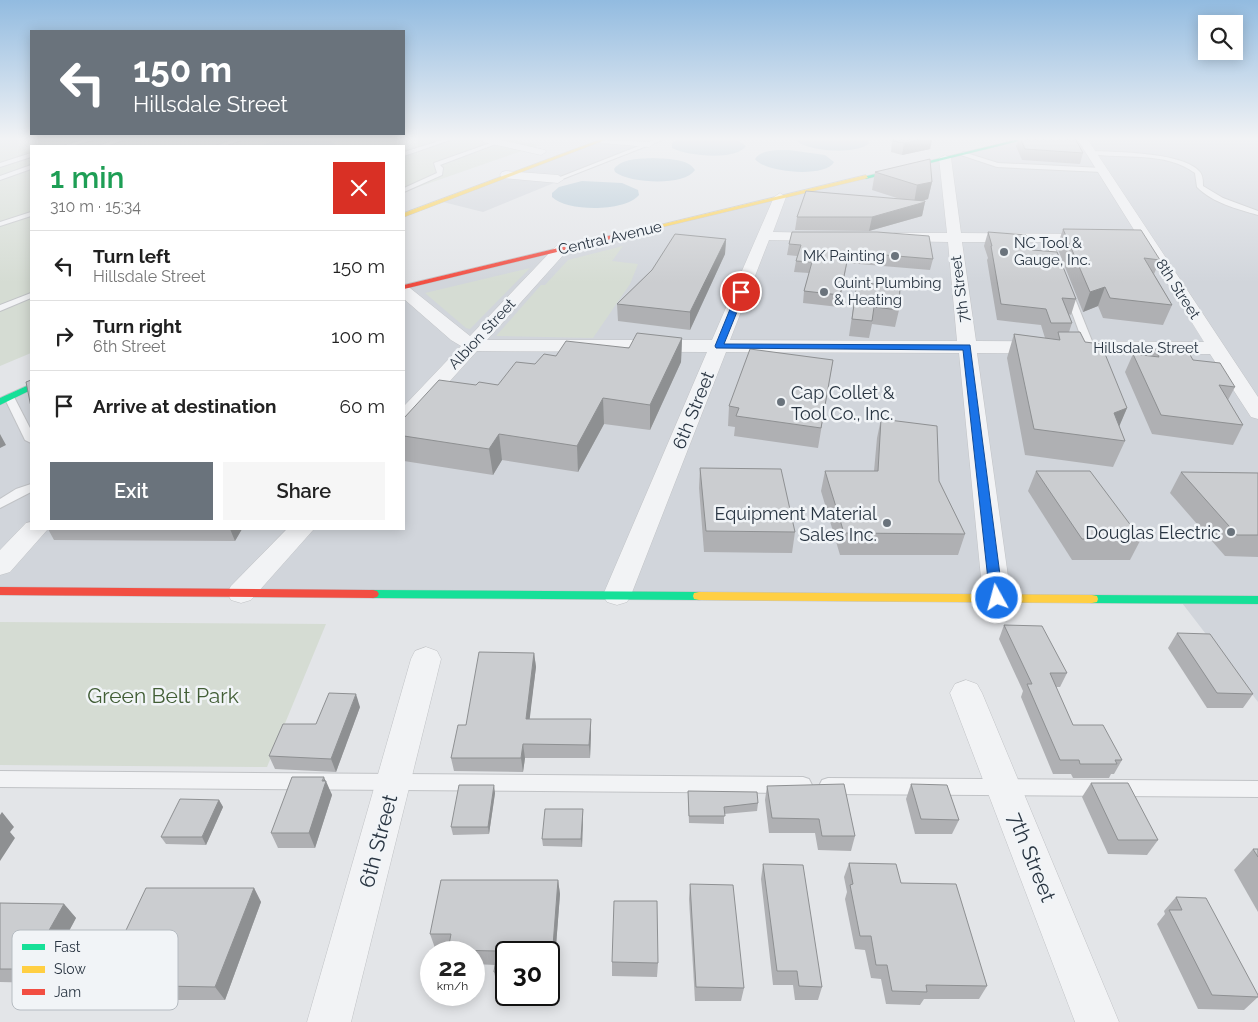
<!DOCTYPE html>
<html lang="en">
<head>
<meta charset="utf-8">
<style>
	:root { --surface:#fff; --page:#f6f6f6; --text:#222; --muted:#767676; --line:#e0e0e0; --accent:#6a737c }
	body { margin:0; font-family:Raleway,sans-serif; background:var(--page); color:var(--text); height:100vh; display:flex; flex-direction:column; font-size:19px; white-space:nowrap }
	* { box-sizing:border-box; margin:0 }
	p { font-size:16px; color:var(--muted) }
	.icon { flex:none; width:28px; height:28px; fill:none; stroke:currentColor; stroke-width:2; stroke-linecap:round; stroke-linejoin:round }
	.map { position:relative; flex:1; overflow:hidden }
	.panel { position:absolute; left:30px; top:145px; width:375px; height:385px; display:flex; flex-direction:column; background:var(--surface); border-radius:0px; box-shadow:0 2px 12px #0003 }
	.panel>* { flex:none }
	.top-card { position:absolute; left:30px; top:30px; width:375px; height:105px; border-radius:0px; box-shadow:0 2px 12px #0003; background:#6a737c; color:#fff; overflow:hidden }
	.buttons { position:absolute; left:1198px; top:15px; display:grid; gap:10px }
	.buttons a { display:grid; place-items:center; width:45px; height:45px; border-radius:0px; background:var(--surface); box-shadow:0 2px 12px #0003; font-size:25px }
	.speed { position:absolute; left:420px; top:941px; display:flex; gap:10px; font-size:25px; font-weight:700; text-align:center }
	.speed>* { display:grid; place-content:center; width:65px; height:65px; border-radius:50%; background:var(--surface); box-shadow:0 2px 12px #0003; line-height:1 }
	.speed small { font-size:12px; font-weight:400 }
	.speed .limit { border:2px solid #111; border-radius:8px; background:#fff; color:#111 }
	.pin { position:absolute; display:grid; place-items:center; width:42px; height:42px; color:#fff; margin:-21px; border:2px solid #fff; border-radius:50%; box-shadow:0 1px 5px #0007 }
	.me { position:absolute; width:55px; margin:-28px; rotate:353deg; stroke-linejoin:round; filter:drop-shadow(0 0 4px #0008) }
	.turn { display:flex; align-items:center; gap:18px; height:105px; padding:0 20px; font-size:22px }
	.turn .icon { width:65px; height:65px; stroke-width:2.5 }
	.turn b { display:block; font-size:35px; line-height:42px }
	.round { display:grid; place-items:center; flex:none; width:52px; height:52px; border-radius:0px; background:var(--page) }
	.headline { display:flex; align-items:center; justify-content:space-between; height:85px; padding:0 20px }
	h1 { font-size:30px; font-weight:600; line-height:38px; color:#1e9e55 }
	.primary-button { display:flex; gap:10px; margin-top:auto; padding:10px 20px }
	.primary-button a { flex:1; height:58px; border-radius:0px; background:var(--accent); color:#fff; font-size:20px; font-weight:600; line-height:58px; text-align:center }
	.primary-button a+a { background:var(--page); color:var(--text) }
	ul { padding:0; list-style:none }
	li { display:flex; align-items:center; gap:15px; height:70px; padding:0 20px; border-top:1px solid var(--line) }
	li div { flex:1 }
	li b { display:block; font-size:19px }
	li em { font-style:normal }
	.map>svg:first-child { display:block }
	.built { fill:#d1d5db }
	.green { fill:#d5dcd3 }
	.water { fill:#b1c6d3 }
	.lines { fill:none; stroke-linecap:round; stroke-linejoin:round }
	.lane-casing { stroke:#c1c3c6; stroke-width:2 }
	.street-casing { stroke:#c1c3c6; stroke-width:1 }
	.fast-casing { stroke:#c1c3c6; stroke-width:1 }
	.slow-casing { stroke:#c1c3c6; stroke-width:1 }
	.jam-casing { stroke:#c1c3c6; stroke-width:1 }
	.lane { fill:#f2f3f5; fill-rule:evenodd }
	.street { fill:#f2f3f5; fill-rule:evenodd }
	.fast { fill:#16e098; fill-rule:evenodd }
	.slow { fill:#ffcf43; fill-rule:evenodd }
	.jam { fill:#f24e42; fill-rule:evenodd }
	.wall { fill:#afb0b3 }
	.shaded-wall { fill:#8e9092 }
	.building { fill:#cbcdd0; stroke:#8e9092 }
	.route { fill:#1a73e8; stroke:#114b97 }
	.poi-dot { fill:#6a737c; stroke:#f1f4f7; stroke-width:2 }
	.labels { text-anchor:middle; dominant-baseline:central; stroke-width:5; stroke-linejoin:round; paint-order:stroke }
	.far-street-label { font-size:15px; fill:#293542; stroke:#f1f4f7 }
	.far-poi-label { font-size:15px; fill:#293542; stroke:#f1f4f7; text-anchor:start }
	.poi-label { font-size:18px; fill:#293542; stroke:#f1f4f7; text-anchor:end }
	.street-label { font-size:18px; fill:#293542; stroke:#f1f4f7 }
	.near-park-label { font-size:21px; fill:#425e36; stroke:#f1f4f7 }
	.near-street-label { font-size:21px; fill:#293542; stroke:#f1f4f7 }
	.key { fill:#f1f4f7; stroke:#b5bbc1; stroke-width:1 }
	.key-label { font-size:14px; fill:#293542 }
</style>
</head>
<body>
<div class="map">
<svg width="1258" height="1022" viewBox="0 0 1258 1022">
	<rect width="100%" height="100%" fill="#e3e5e8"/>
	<g class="built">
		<path d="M603 140H659L483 212 439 201Z"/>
		<path d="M1021 140H1258V702L1179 599 0 591V402L31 387V529H404V287Z"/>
	</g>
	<g class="green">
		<path d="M0 140H513L539 145 404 192V146H31V353L0 366Z"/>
		<path d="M623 246 612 261 638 264 630 284 593 338 496 336 541 285H545L568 260Z"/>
		<path d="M530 268 470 329 466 328 425 293Z"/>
		<path d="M0 622 326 624 267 767 0 765Z"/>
	</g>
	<g class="water">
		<path d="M283 140H325L334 143 335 146H261L267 143Z"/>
		<path d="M677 140H737L746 146C736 161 686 156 672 148V143Z"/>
		<path d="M796 140H868L869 143C858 155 807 152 796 140Z"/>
		<path d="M789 150 825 155 834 162C826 178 765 173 755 159 761 149 778 150 789 150Z"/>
		<path d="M653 158C665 159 688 158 695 170 684 187 629 183 615 172L614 169C622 158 640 159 653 158Z"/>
		<path d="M582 181 622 183 638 190 639 195C625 212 567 212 552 197V193L559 187Z"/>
	</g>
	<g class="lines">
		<g class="lane-casing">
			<g id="lane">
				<path d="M83 140H93L71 146H62Z"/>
				<path d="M115 140H124L106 146H98Z"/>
				<path d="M233 140H242L223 146H215Z"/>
				<path d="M442 140H450L404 156V152Z"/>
				<path d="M654 140H662L560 180 555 179Z"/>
				<path d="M496 141 501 142 440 165 443 168 442 175 404 192V188L437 173 434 163Z"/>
				<path d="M1091 151C1115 152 1184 152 1200 172 1203 176 1203 181 1203 186L1223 198 1258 211V215C1237 209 1213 203 1197 187L1195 173C1165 151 1124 159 1089 154Z"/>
				<path d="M963 152 998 163 1102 168 1105 170 1102 172 997 167 961 155Z"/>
				<path d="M31 153V157L0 167V163Z"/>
				<path d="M31 165V169L0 180V176Z"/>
				<path d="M31 212V216L0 226V222Z"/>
				<path d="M1044 236 1051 238 1063 268 1062 270 1055 268Z"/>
				<path d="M1065 289 1072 291 1098 356 1096 358 1093 359 1088 356 1064 291Z"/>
				<path d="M31 293V298L0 311V305Z"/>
				<path d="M9 394 14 397 31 430V443L25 440 4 397Z"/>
				<path d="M31 484V492L0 508V499L16 489Z"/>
				<path d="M0 771 803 777 809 779 812 785 809 791 803 793 0 787Z"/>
				<path d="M828 778 1258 781V797L828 794 822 792 819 786 822 780Z"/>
			</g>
		</g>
		<g class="street-casing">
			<g id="street">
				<path d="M482 140H501L545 150 546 152 541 155 483 142Z"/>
				<path d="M597 140 653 142 654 144 649 147 602 143Z"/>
				<path d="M1078 140H1088L1258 397V419L1251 417 1210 354 977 353 1011 598 1007 605 997 608 987 605 983 598 959 353 726 352 631 595 627 602 617 605 607 602 603 595 707 352 477 351 412 423 404 424V406L461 346 451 340 404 299V286L410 288 470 336 556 246H566L568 249 566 252 487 340H712L774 197 780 193 786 197 773 232 825 233 830 234 832 237 830 240 825 241 769 240 730 340 957 341 948 242 895 241 890 240 888 237 890 234 895 233H947L939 158 945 155 951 158 961 233 1093 234 1098 235 1100 238 1098 241 1093 242H962L976 341 1204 342Z"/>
				<path d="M506 171 558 175 564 179 558 183 502 178 500 175 502 172Z"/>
				<path d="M31 522V529H48L10 572 0 575V550L26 523Z"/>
				<path d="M287 529H314L251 600 241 603 231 600 227 593 231 586Z"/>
				<path d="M426 647 437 651 441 659 351 1022H307L411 659 415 651Z"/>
				<path d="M966 680 977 684 982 693 1119 1022H1075L950 693 955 684Z"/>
			</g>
		</g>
		<g class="fast-casing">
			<g id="fast">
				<path d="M1015 140H1023L866 179 863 177Z"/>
				<path d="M31 384V390L0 405V398Z"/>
				<path d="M373 590 699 592 704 593 705 596 704 599 699 600 373 598 369 597 367 594 369 591Z"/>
				<path d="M1092 595 1258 596V604L1092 603 1087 602 1086 599 1087 596Z"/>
			</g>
		</g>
		<g class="slow-casing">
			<g id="slow">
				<path d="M599 140H605L404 217V213Z"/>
				<path d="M866 175 868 178 650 230 647 228Z"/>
				<path d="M699 592 1092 595 1097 596 1098 599 1097 602 1092 603 699 600 694 599 693 596 694 593Z"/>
			</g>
		</g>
		<g class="jam-casing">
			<g id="jam">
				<path d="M650 226 653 228 652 229 404 289V285Z"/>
				<path d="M0 587 373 590 377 591 379 594 377 597 373 598 0 595Z"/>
			</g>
		</g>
		<use href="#lane" class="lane"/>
		<use href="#street" class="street"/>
		<use href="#fast" class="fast"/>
		<use href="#slow" class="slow"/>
		<use href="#jam" class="jam"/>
	</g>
	<g class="wall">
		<path d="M892 140H932L930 149 902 155 891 152Z"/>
		<path d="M1018 140H1076L1083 153 1080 164 1022 160 1016 146Z"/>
		<path d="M875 172 932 182 928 199 923 201 925 202 922 216 869 231 795 230 797 217 900 199 872 190Z"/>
		<path d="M1063 229 1160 260 1154 274 1172 305 1163 325 1103 318 1098 306 1083 312 1057 247Z"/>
		<path d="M988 232 1032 250 1076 299 1071 315 1069 314 1072 323 1069 332 1085 342 1127 408 1119 426 1125 441 1113 467 1025 455 1007 358 1014 334 1045 338 1041 325 997 320 987 260 988 258 984 246Z"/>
		<path d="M726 239 725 254 690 330 618 321 617 304Z"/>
		<path d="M789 244 933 259 930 270 847 263 839 307 803 303 804 291 809 273 794 272 796 261 797 256 787 255Z"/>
		<path d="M857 282 899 310 895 327 872 324 869 338 849 336Z"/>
		<path d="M682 338 681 362 650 430 604 424 578 472 502 460 493 475 404 461V418L476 385H498L535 364Z"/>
		<path d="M1155 349 1193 360 1235 387 1228 400 1243 425 1233 445 1152 434 1125 372 1133 354 1152 356Z"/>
		<path d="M833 360 818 448 734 436 735 427 728 426 729 406Z"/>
		<path d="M881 419 939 481 965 534 958 555H840L821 491 825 471H874L877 438Z"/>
		<path d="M700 468 795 532 792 553 704 552 699 488Z"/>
		<path d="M1036 471 1141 539 1130 560H1072L1028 491Z"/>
		<path d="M1181 472 1258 473V557L1225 556 1170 493Z"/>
		<path d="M48 529H242L235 541 54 540Z"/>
		<path d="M1004 625 1067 673 1060 687H1056L1073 725 1122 760 1114 774H1111L1109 778H1073L1071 774H1053L1021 697 1023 691 999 639Z"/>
		<path d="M1177 633 1253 694 1243 708H1207L1168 648Z"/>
		<path d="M534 653 536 667 529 719H591V733L590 758H525L523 772 454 771 451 758 466 725Z"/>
		<path d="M360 707 336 772 275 769 269 756 316 724Z"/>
		<path d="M325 781 332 795 315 848H278L271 833Z"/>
		<path d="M1091 783 1158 840 1147 855 1108 854 1082 797Z"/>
		<path d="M911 784 959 820 952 834H915L906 799Z"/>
		<path d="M767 786 855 836 851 851 818 850 815 833H769L765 800Z"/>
		<path d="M688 791 758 803 757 811 724 814V824L689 823 688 798Z"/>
		<path d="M495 793 489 834 453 835 451 827Z"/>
		<path d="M219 800 223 807 206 845 166 844 161 837Z"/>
		<path d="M583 809V817L582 847 543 846 542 839Z"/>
		<path d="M1253 849H1258V912L1234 870Z"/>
		<path d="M849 863 901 883 987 986 979 999H924L920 1005 886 1004 881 979 871 978 865 950 855 949 845 899 847 892 844 877Z"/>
		<path d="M763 864 822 987 818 1000H795L793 985H773L761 879Z"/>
		<path d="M558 880 560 894 553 985H549V952H506V985H497L494 972 495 965 474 964V952H449V948H435L430 934Z"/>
		<path d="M690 884 744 988 741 1001H695L689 899Z"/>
		<path d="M254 888 261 902 225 1000H174L163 986 164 985H126L114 971 115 970 110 964Z"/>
		<path d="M1176 897 1258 995V997L1244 1010 1198 1009 1157 924 1165 914 1164 911Z"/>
		<path d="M0 903 64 904 76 918 41 983 0 982Z"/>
		<path d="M612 962 658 963 657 977 612 976Z"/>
	</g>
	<g class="shaded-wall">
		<path d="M920 140H932L930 149 902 155 904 143Z"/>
		<path d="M932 182 928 199 914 203 917 185Z"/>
		<path d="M925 202 922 216 869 231 872 217Z"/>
		<path d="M726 239 725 254 690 330V312Z"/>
		<path d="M1105 287 1098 306 1083 312 1090 292Z"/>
		<path d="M682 338 681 362 650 430V405Z"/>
		<path d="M603 398 604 424 578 472 577 446Z"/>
		<path d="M1127 408 1116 434 1114 413Z"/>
		<path d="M0 434 6 445 0 448Z"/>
		<path d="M499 434 502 460 493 475 489 449Z"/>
		<path d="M230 529H242L235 541Z"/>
		<path d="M534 653 536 667 528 733 526 719Z"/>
		<path d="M356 694 360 707 336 772 331 759Z"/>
		<path d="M591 719V733L590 758 589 745Z"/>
		<path d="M523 744 525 758 523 772 521 758Z"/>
		<path d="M324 777 326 782V781L332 795 315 848 309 833Z"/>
		<path d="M494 785 495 793 489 834 488 827Z"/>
		<path d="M219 800 223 807 206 845 202 837Z"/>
		<path d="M583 809V817L582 847 581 839Z"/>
		<path d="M2 812 14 827 10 832 15 838 0 861V815Z"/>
		<path d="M558 880 560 894 553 985 551 972Z"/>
		<path d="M254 888 261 902 225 1000 215 987Z"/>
		<path d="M64 904 76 918 41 983 27 969Z"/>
	</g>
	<g class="building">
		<path d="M893 140H920L904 143 893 141Z"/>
		<path d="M1021 140H1076L1083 153 1025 149Z"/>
		<path d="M930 159 932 182 917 185 875 172Z"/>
		<path d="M806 191 925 201V202L872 217H797Z"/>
		<path d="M1063 229 1141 230 1160 260 1144 258 1172 305 1110 298 1105 287 1090 292Z"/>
		<path d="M792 232H877L929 236 933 259 849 252 840 295 804 291 812 262 796 261 801 245 789 244Z"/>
		<path d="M988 232 1026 235 1032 250 1057 252 1076 299 1062 298 1072 323H1051L1046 309 1001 304 991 246H992Z"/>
		<path d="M675 234 726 239 690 312 617 304 652 270Z"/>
		<path d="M857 282 900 287 899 310 874 307 872 321 852 319Z"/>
		<path d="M1058 332H1080L1085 342 1101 344 1127 408 1114 413 1125 441 1034 429 1014 334 1060 340Z"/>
		<path d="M637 333 682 338 650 405 603 398 577 446 499 434 489 449 404 436V418L439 380 476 385 479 382 498 385 516 362 535 364 544 354 556 356 566 341 629 348Z"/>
		<path d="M750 349 833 360 821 428 736 416 739 408 729 406Z"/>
		<path d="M1155 349 1189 353 1193 360 1220 363 1235 387 1219 385 1243 425 1161 415 1133 354 1159 357Z"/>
		<path d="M31 380V407L26 382Z"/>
		<path d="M881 419 937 426 939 481 965 534 844 533 825 471H878Z"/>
		<path d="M700 468 781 469 795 532 706 531Z"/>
		<path d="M1036 471H1090L1141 539H1082Z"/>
		<path d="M1181 472 1258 473V535H1237Z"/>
		<path d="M1004 625 1042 626 1067 673H1050L1073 725H1103L1122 760H1115L1117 764H1080L1079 760H1060L1027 684H1032Z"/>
		<path d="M1177 633 1210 634 1253 694 1217 693Z"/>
		<path d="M479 652 534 653 526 719H591L589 745 523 744 521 758H451L458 725H466Z"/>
		<path d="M329 693 356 694 331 759 269 756 283 724H316Z"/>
		<path d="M292 777H324L322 781H326L309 833H271Z"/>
		<path d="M1091 783H1128L1158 840H1118Z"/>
		<path d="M844 784 855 836H822L819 819 772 818 767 786Z"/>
		<path d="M911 784 947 785 959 820 921 819Z"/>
		<path d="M459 785H494L488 827H451Z"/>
		<path d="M688 791 757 792 758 803 724 807 725 816H689Z"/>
		<path d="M180 799 219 800 202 837H161Z"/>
		<path d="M545 809H583L581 839H542Z"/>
		<path d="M1253 849H1258V857Z"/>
		<path d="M849 863 896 864 901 883 956 884 987 986 926 985 927 992 892 991 887 965H876L871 936H860L850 885 853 884Z"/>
		<path d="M763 864 803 865 822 987 799 986 797 971H777Z"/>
		<path d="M441 880H558L551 972H549V952H506V972H494L497 951 448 950 451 934H430Z"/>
		<path d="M690 884 733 885 744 988 696 987Z"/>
		<path d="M146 888H254L215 987 163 986 170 971H114L117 964H110Z"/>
		<path d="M1176 897 1206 898 1258 995V997L1212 995 1169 910H1182Z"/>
		<path d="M614 901H657L658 963 612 962Z"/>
		<path d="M0 903 64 904 27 969H0Z"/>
	</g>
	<linearGradient id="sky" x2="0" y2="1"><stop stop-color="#92bbe0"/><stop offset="0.49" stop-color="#f2f3f5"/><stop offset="1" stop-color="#f2f3f5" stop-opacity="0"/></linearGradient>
	<rect width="1258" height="283" fill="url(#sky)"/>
	<path class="route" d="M741 290 745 292 724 344 970 345 1003 598 1001 601H992L990 598 963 350 716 348 715 346 737 292Z"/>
	<g class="poi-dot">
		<circle cx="1004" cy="252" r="5"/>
		<circle cx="895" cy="256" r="5"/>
		<circle cx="824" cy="292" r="5"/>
		<circle cx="781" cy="402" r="5"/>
		<circle cx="887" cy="523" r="5"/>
		<circle cx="1231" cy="532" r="5"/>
	</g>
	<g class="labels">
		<g class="far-street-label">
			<text transform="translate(610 238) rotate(-13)">Central Avenue</text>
			<text transform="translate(960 289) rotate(-97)">7th Street</text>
			<text transform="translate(1178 289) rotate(57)">8th Street</text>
			<text transform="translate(482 334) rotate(-47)">Albion Street</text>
			<text x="1146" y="348">Hillsdale Street</text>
		</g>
		<g class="far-poi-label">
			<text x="1014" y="243">NC Tool &amp;<tspan x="1014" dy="17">Gauge, Inc.</tspan></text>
			<text x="885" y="256" text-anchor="end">MK Painting</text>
			<text x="834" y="283">Quint Plumbing<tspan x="834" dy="17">&amp; Heating</tspan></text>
		</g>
		<g class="poi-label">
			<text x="791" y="392" text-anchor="start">Cap Collet &amp;<tspan x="791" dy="21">Tool Co., Inc.</tspan></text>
			<text x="877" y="513">Equipment Material<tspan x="877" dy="21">Sales Inc.</tspan></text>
			<text x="1221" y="532">Douglas Electric</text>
		</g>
		<g class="street-label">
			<text transform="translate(693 410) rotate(-68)">6th Street</text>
		</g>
		<g class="near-park-label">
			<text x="163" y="695">Green Belt Park</text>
		</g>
		<g class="near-street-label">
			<text transform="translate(378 841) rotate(-75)">6th Street</text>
			<text transform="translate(1032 857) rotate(68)">7th Street</text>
		</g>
	</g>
	<rect x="12" y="930" width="166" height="80" rx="8" class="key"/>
	<rect x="22" y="944" width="23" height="6" fill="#16e098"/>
	<rect x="22" y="966" width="23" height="7" fill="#ffcf43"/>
	<rect x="22" y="989" width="23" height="6" fill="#f24e42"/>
	<g class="key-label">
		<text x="54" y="952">Fast</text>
		<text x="54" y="974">Slow</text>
		<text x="54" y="997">Jam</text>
	</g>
</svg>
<div class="buttons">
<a><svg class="icon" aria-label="search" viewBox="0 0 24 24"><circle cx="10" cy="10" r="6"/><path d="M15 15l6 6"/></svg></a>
</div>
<div class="speed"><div>22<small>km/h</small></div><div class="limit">30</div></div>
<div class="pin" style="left:741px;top:292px;background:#d93025"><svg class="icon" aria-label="arrive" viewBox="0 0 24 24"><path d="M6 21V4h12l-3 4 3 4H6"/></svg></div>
<svg class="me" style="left:997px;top:598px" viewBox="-20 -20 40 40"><circle r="17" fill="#1a73e8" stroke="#fff" stroke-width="3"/><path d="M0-11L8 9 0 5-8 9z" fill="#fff"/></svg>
<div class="top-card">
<div class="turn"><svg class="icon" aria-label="left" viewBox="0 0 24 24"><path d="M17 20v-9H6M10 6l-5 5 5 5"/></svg><div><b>150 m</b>Hillsdale Street</div></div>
</div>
<section class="panel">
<div class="headline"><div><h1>1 min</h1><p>310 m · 15:34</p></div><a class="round" style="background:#d93025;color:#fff"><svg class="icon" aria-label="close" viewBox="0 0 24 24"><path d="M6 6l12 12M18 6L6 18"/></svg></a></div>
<ul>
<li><svg class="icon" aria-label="left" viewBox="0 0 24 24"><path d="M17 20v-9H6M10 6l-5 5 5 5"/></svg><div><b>Turn left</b><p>Hillsdale Street</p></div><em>150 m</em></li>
<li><svg class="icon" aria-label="right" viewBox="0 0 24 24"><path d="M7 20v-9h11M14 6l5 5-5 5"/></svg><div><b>Turn right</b><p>6th Street</p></div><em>100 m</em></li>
<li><svg class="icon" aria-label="arrive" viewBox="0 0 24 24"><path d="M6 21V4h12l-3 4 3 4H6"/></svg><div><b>Arrive at destination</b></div><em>60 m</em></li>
</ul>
<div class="primary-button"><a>Exit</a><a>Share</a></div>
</section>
</div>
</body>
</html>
